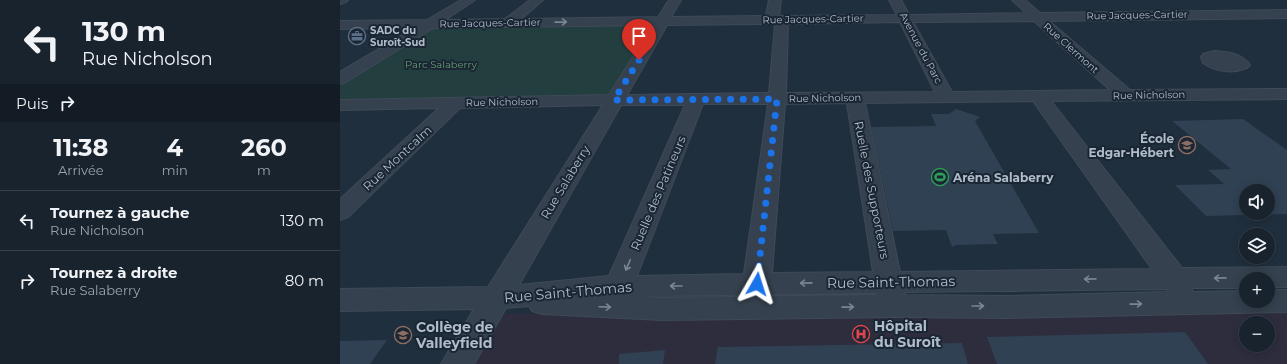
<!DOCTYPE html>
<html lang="fr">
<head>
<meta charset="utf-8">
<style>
	:root { --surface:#18232e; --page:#252f3a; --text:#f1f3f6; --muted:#9fa4aa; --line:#36404a }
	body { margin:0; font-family:Montserrat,sans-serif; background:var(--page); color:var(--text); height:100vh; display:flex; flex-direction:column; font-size:15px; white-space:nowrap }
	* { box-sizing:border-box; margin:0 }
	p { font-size:13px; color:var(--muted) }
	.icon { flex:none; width:22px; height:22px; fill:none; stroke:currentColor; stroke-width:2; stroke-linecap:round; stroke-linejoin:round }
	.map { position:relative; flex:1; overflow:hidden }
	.drawer { display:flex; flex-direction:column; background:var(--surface); width:340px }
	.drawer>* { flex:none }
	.banner { background:#18232e; color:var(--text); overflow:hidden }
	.fabs { position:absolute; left:899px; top:184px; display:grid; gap:8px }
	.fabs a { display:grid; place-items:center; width:36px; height:36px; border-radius:50%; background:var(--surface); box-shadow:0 2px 10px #0003,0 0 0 1px var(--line); font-size:20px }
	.pin { position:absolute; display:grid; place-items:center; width:34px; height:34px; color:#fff; margin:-41px -17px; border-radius:50% 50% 50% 0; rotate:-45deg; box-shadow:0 0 4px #0007 }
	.pin .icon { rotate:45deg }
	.me { position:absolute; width:44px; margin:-22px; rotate:6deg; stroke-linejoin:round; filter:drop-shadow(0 0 3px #0008) }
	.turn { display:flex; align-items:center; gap:14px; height:84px; padding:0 16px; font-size:18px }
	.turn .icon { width:52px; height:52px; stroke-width:2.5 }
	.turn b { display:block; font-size:28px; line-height:34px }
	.then { display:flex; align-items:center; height:38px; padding:0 16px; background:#0003; gap:8px; font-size:15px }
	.eta { display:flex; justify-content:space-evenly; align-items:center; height:68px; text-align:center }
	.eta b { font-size:24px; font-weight:700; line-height:28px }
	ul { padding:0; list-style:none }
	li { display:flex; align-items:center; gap:12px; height:60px; padding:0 16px; border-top:1px solid var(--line) }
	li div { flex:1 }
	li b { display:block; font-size:15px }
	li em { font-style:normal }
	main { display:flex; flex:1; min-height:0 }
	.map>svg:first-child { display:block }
	.medical { fill:#2e2d3e; fill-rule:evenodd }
	.green { fill:#223e3f }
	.building { fill:#2f4153; fill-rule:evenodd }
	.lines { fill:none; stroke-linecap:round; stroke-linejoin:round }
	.minor-casing { stroke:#3e4a57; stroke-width:2 }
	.minor { fill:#35414e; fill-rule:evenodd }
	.oneway { stroke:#798592 }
	.route { stroke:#1a73e8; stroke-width:7; stroke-dasharray:0 12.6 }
	.labels { text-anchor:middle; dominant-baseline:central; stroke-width:4; stroke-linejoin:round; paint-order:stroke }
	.far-street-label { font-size:10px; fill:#b0bcca; stroke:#1a2633 }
	.far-poi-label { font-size:10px; font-weight:bold; fill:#b0bcca; stroke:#1a2633; text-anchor:start }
	.far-park-label { font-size:10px; fill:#659d6d; stroke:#1a2633 }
	.poi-label { font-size:12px; font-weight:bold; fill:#b0bcca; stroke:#1a2633; text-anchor:end }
	.street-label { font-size:12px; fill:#b0bcca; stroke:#1a2633 }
	.near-street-label { font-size:14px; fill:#b0bcca; stroke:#1a2633 }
	.near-poi-label { font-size:14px; font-weight:bold; fill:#b0bcca; stroke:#1a2633; text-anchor:start }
</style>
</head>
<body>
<main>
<section class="drawer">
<div class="banner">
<div class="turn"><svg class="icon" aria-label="left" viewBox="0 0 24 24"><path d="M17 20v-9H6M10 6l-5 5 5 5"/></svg><div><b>130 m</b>Rue Nicholson</div></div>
<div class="then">Puis<svg class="icon" aria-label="right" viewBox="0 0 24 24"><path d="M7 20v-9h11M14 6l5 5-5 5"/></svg></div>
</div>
<div class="eta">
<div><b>11:38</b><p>Arrivée</p></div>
<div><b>4</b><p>min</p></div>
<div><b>260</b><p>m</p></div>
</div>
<ul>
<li><svg class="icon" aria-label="left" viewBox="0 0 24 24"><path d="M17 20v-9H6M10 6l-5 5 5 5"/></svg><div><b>Tournez à gauche</b><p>Rue Nicholson</p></div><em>130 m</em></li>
<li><svg class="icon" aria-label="right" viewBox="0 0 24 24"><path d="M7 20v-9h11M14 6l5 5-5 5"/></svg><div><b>Tournez à droite</b><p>Rue Salaberry</p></div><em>80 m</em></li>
</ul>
</section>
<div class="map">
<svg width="947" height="364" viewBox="0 0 947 364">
	<rect width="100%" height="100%" fill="#202f3e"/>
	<path class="medical" d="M947 305V364H119L148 314ZM906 323H928V345H906Z"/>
	<path class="green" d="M323 21 274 100 0 105V79L90 23Z"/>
	<g class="building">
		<path d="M616 109 640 117 635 121 699 233 653 234 658 244 616 245 612 247 606 230 553 231 531 127 596 126 591 114H609Z"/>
		<path d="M903 119 947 150V214L866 216 835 185 884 184 868 170 891 169 832 121ZM906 191H928V213H906Z"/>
		<path d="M845 332 868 364H657L647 337Z"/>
		<path d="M47 340 30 364H0V341Z"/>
		<path d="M622 343 628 364H375L378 347Z"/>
		<path d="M325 350 323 364H279V354Z"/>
	</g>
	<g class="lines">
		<g class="minor-casing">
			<g id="minor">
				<path d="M0 0H8L6 2 0 4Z"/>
				<path d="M121 0H135L105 20 165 19 190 0H203L181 19 318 17 329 0H341L331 17 426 16 429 0H441L439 16 557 15 549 0H561L569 15 686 13 672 0H685L700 13 947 10V18L709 21 790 90 947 89V99L711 101 842 268 947 267V287H928V279H906V288H853L851 292 906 291V301H928V290H947V312L667 318 553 317 322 320 202 314 192 311 189 306 166 308 134 364H101L134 309 0 311V289L148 287 263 105 120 108 8 217 0 220V199L99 108 0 110V100L269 95 313 25 93 28 6 82 0 84V72L74 28 0 29V21L87 20ZM694 21 770 90 612 92 573 22ZM560 22 595 92 446 93 448 24ZM435 24 429 93 287 95 327 25ZM693 101 812 269 560 272 525 103ZM507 103 533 272 432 273 445 104ZM363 104H428L404 274 297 276ZM281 105H345L269 276 179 285ZM827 289 829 292 667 296 565 295V292ZM536 293 537 295 322 298 300 296Z"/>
				<path d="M874 51C888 52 902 53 910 65L907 68C892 74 876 72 863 63L861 57 863 54Z"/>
			</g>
		</g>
		<use href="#minor" class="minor"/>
	</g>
	<defs><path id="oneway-shaft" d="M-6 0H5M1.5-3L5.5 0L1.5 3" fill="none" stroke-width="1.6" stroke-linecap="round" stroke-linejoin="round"/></defs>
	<g class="oneway">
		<use href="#oneway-shaft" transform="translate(221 22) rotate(-1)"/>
		<use href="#oneway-shaft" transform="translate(288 265) rotate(113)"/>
		<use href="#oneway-shaft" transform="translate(880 278) rotate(179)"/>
		<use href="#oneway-shaft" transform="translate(750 279) rotate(179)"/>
		<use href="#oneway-shaft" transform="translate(466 283) rotate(179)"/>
		<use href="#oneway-shaft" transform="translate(336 286) rotate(-180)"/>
		<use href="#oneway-shaft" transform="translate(796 304) rotate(-1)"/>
		<use href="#oneway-shaft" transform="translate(638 306)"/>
		<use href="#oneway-shaft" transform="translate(265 307) rotate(2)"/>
		<use href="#oneway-shaft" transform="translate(508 307) rotate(-1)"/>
	</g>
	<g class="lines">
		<path class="route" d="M299 60 274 100 437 99 417 284"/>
	</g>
	<defs>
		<g id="office-ring" transform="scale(0.9)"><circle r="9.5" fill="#1a2633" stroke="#5c6f8a" stroke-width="1.5"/><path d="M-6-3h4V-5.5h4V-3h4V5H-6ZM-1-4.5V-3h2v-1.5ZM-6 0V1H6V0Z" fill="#5c6f8a"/></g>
		<g id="school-ring" transform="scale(0.9)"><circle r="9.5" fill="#1a2633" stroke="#8d6e63" stroke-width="1.5"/><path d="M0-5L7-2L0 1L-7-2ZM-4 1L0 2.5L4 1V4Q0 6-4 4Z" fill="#8d6e63"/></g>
		<g id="stadium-ring" transform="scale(0.9)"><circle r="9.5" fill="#1a2633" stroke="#2e9e5b" stroke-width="1.5"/><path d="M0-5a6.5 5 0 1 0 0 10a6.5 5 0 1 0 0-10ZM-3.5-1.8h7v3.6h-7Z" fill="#2e9e5b"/></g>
		<g id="hospital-ring" transform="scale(0.9)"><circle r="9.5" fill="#1a2633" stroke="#e0444e" stroke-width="1.5"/><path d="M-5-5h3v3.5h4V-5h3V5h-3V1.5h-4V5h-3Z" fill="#e0444e"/></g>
		<g id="university-ring" transform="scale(0.9)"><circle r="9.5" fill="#1a2633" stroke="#8d6e63" stroke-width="1.5"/><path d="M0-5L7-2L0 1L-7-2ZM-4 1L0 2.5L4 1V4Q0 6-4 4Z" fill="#8d6e63"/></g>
	</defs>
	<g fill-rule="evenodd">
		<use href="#office-ring" x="17" y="36"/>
		<use href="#school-ring" x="847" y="145"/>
		<use href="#stadium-ring" x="600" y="177"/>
		<use href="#hospital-ring" x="521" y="334"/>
		<use href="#university-ring" x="63" y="335"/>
	</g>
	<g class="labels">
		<g class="far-street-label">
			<text transform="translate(797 15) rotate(-1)">Rue Jacques-Cartier</text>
			<text transform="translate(473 19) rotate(-1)">Rue Jacques-Cartier</text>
			<text transform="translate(150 23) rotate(-1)">Rue Jacques-Cartier</text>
			<text transform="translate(581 48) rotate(62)">Avenue du Parc</text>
			<text transform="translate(731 48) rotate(42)">Rue Clermont</text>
			<text transform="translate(809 95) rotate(-1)">Rue Nicholson</text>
			<text transform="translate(485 98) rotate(-1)">Rue Nicholson</text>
			<text transform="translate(162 102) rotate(-1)">Rue Nicholson</text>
		</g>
		<g class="far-poi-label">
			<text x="30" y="30">SADC du<tspan x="30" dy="12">Suroît-Sud</tspan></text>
		</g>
		<g class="far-park-label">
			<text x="101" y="64">Parc Salaberry</text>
		</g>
		<g class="poi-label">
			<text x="834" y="138">École<tspan x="834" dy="14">Edgar-Hébert</tspan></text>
			<text x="613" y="177" text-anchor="start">Aréna Salaberry</text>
		</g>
		<g class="street-label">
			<text transform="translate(57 158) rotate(-43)">Rue Montcalm</text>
			<text transform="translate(225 182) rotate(-59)">Rue Salaberry</text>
			<text transform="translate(532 190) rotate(79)">Ruelle des Supporteurs</text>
			<text transform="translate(318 193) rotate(-67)">Ruelle des Patineurs</text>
		</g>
		<g class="near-street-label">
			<text transform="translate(551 282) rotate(-1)">Rue Saint-Thomas</text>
			<text transform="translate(228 292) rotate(-5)">Rue Saint-Thomas</text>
		</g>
		<g class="near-poi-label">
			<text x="534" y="326">Hôpital<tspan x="534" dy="16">du Suroît</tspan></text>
			<text x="76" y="327">Collège de<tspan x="76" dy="16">Valleyfield</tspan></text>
		</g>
	</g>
</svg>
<div class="fabs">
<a><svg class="icon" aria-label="sound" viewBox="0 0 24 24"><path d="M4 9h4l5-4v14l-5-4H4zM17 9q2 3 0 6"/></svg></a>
<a><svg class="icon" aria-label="layers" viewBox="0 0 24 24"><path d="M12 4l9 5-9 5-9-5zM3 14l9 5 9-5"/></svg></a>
<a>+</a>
<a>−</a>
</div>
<div class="pin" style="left:299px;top:60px;background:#d93025"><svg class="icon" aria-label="arrive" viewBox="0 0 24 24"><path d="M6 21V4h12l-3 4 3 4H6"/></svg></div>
<svg class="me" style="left:417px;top:284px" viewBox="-20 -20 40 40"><path d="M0-17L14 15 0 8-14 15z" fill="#1a73e8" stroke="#fff" stroke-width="4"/></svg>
</div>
</main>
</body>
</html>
